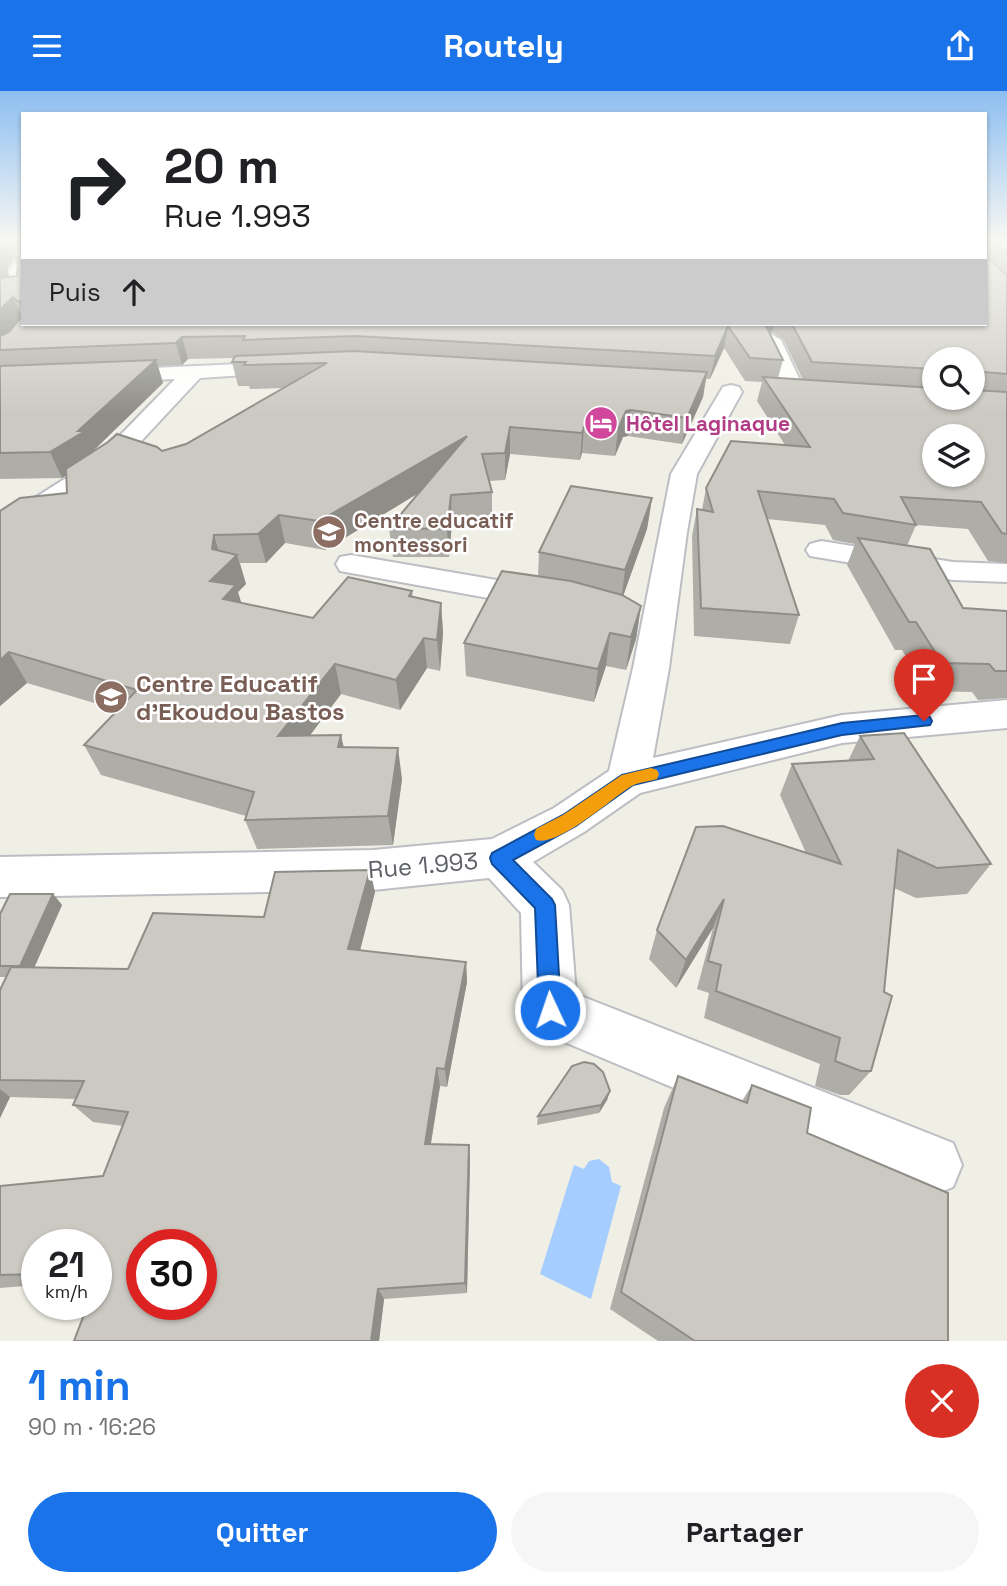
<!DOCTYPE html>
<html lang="fr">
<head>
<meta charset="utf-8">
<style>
	:root { --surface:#fff; --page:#f6f6f6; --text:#202124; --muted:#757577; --accent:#1a73e8 }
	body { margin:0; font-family:"Space Grotesk",sans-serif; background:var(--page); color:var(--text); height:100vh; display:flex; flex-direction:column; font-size:26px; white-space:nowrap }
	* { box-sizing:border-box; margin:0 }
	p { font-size:23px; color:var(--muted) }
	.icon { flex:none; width:38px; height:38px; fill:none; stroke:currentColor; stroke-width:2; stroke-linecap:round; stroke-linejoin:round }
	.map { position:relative; height:1250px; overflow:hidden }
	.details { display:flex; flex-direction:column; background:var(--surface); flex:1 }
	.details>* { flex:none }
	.guide { position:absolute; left:21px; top:21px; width:966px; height:214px; border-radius:0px; box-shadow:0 2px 5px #0004; background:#fff; color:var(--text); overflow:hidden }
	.buttons { position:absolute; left:922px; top:256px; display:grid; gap:14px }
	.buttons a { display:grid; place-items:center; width:63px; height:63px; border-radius:50%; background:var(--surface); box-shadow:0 2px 5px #0004; font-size:35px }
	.speed { position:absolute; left:21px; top:1138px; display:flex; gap:14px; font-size:35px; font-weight:700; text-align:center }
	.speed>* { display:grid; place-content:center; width:91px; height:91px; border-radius:50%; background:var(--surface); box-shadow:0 2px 5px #0004; line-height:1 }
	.speed small { font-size:18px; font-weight:400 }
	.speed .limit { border:10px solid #d22; background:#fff; color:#111 }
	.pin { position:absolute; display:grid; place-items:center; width:60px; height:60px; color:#fff; margin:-72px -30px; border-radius:50% 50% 50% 0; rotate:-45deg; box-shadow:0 0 7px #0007 }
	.pin .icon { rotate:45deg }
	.me { position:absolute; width:77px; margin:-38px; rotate:357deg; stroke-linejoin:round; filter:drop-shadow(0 0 5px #0008) }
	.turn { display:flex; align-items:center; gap:24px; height:147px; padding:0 28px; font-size:32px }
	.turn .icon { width:91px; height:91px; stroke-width:2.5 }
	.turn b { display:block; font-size:49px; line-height:60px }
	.then { display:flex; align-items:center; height:66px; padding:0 28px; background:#0003; gap:14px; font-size:26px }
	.round { display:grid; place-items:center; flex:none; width:74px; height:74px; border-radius:37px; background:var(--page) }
	.headline { display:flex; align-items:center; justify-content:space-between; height:119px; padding:0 28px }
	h1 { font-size:42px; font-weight:700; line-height:52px; color:var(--accent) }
	.primary-button { display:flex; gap:14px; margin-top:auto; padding:14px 28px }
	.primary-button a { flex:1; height:80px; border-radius:42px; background:var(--accent); color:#fff; font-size:28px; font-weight:700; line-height:80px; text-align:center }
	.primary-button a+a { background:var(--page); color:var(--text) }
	header { display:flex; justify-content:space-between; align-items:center; height:91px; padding:0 28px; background:var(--accent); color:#fff; font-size:32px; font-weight:700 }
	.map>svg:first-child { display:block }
	.water { fill:#a6cdff }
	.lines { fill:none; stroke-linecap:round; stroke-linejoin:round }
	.lane-casing { stroke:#bdbec4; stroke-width:3 }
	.street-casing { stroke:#bdbec4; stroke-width:4 }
	.lane { fill:#fff; fill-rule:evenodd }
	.street { fill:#fff; fill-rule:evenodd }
	.wall { fill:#afada7; fill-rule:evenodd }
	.shaded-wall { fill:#8e8d88 }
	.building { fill:#cbc9c2; stroke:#8e8d88; stroke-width:2; fill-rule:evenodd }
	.route { fill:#1a73e8; stroke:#114b97; stroke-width:2 }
	.slow { fill:#f59e0b }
	.labels { text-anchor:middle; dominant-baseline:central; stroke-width:5; stroke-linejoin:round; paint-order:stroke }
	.far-hotel-label { font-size:21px; font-weight:bold; fill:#b23c85; stroke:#fff; text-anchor:start }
	.far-education-label { font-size:21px; font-weight:bold; fill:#785e54; stroke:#fff; text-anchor:start }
	.education-label { font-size:24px; font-weight:bold; fill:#785e54; stroke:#fff; text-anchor:start }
	.street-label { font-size:24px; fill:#5d6066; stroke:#fff }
</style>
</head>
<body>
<header><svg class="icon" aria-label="menu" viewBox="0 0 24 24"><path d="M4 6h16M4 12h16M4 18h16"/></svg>Routely<svg class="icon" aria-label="share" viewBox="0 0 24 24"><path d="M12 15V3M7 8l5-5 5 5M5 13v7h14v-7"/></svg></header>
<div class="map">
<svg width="1007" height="1250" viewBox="0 0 1007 1250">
	<rect width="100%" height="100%" fill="#f0efe5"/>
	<path class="water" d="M599 1068 609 1076 612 1091 621 1095 591 1208 540 1183 574 1074 584 1078 589 1070Z"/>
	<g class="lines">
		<g class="lane-casing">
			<path id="lane" d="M23 161V170L16 183 23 186V192L13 191 7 183Z"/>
		</g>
		<g class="street-casing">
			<g id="street">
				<path d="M771 243 781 249 807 304 804 309H788L785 304 761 249Z"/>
				<path d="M285 271 292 273 295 277 292 281 200 287 117 376 10 448 0 451V429L99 366 175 288 0 296V284Z"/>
				<path d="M731 294 739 296 742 301 697 383 687 441 669 577 653 667 842 624 1007 609V637L842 652 640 702 584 741 533 771 562 799 569 814 576 903 953 1052 962 1074 953 1096 931 1105 531 937 523 919 521 822 489 787 373 799 0 806V766L373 759 492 748 554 717 609 680 633 577 671 383 720 301 723 296Z"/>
				<path d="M821 450 953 471 1007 473V491L953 489 810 465 806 459 810 453Z"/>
				<path d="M351 464 543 497 555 500 559 507 555 514 543 517 340 480 336 473 340 466Z"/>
			</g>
		</g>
		<use href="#lane" class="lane"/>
		<use href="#street" class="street"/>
	</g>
	<g class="wall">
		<path d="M0 149H23V233H985V149H1007V472L988 470 968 438 916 434 907 455 963 517 1007 520V607L978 609 972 601 927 600 902 559H895L847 474 855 453 833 449 825 434 767 428 799 524 790 553 694 545 692 445 697 418 702 419 706 397 785 354 757 310 762 291 745 290 724 257 710 288H706L703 306 682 353 628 345 623 346 615 365 582 362 580 369 510 363 505 389 489 390 492 401V429L452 432 449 466H393L389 437 420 401 325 459 285 452 266 472H240L246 493 238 501 241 512 313 527 412 500 413 506 441 512 443 542 440 580 427 577 400 619 341 603 310 644 344 656 402 688 393 754 257 758 245 729 246 725 101 684 84 654 118 619 27 592 0 615V420L67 402 66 384 62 387 0 388ZM14 167 18 177 17 185 9 186 7 179ZM772 241 783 248 803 289 778 287 783 269 770 242ZM233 267 232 271 238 295H249L250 298 283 297 186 353 162 360 94 361 93 360 163 292 158 275 182 274 188 268ZM934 268H973V306H934Z"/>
		<path d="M652 407 647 438 623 505 641 515 636 548 626 579 606 575 594 611 466 585 464 552 538 486 539 461Z"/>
		<path d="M860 645 991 773 967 803 916 807 894 797 871 980 849 1004H840L815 995 820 973 704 927 709 902 697 898 713 837 676 897 649 868 657 839 806 762 780 704 792 673 848 670Z"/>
		<path d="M375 801 360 859 466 871 467 891 447 996 440 995 431 1053 469 1054 470 1070 467 1202 384 1208 379 1250H74L96 1213V1153H37V1194L0 1197V1095L103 1085 123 1035 93 1031 73 1014 76 1008 10 1006 0 1027V899L6 886H0V823L53 803 62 814 34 877 128 878 264 826Z"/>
		<path d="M678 985 742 1010 752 994 807 1042 948 1250H658L610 1218 664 1017Z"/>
		<path d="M610 1000 607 1009 599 1022 537 1034 538 1025Z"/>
	</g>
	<g class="shaded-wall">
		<path d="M0 149H23V153L13 154 16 162 12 163 14 167 7 179 12 191 0 193Z"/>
		<path d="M13 206 22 226 0 250V219Z"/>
		<path d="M762 233H774L772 241 760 247Z"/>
		<path d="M728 235 724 257 710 288 715 265Z"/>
		<path d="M182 246 188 268 182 274 176 252Z"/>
		<path d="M156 269 163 292 93 360 95 365 62 387 50 361 78 340Z"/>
		<path d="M707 281 703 306 682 353 687 327Z"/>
		<path d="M631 319 628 345 623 346 615 365 618 338 626 320Z"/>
		<path d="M510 336V363L505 389V362Z"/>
		<path d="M584 336 582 362 580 369 582 342Z"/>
		<path d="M467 345 468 372 325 459 319 430Z"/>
		<path d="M451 404 452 432 449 466 447 438Z"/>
		<path d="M652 407 647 438 621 511 625 479Z"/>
		<path d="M279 424 285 452 266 472 258 443Z"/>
		<path d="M214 444 222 472 237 464 246 493 238 501 245 524 232 537 210 490Z"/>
		<path d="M441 512 443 542 440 580 437 549Z"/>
		<path d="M641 515 636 548 626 579 631 546Z"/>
		<path d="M610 542 606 575 594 611 598 578Z"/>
		<path d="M424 547 427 577 400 619 396 589Z"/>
		<path d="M9 561 27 592 0 615V569Z"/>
		<path d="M335 573 341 603 287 675 278 645Z"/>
		<path d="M341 644 348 675 338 656Z"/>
		<path d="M398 657 402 688 393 754 388 725Z"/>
		<path d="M370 779 375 801 355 879 348 858Z"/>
		<path d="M53 803 62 814 30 886 20 875Z"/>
		<path d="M724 808 713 837 676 897 686 869Z"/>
		<path d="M466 871 467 891 447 996 445 978Z"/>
		<path d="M437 977 440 995 428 1069 425 1053Z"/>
		<path d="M0 998 10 1006 0 1027Z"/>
		<path d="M610 1000 607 1009 599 1022 601 1014Z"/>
		<path d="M469 1054 470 1070 467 1202 465 1192Z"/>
		<path d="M378 1198 384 1208 379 1250H371Z"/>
	</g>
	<g class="building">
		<path d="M0 149H7L0 159Z"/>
		<path d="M18 149H23V211L17 210 13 206 0 219V187L17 185 18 167 12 163 19 152Z"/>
		<path d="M985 149H1007V163L992 153 990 169 1007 184V283L973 280V268H934V278L812 271 792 233H985Z"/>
		<path d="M23 224V233H765L783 269 750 267 728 235 715 265 355 245 243 249 245 245 182 246 176 252 0 259V245L9 241Z"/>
		<path d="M355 260 707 281 687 327 631 319 626 320 618 338 584 336 582 342 510 336 505 362 482 363 492 401 451 404 447 438 389 437 467 345 319 430 279 424 258 443 214 444 212 458 237 464 210 490 236 494 223 508 313 527 348 486 412 500 409 505 441 512 437 549 424 547 396 589 335 573 278 645 341 644 338 656 398 657 388 725 245 729 254 701 84 654 137 599 9 561 0 569V420L20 407 67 402 66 378 108 351 117 343 157 356 162 360 186 353 327 272 244 274 246 271H232L235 265Z"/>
		<path d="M156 269 78 340H85L50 361 0 362V275Z"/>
		<path d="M763 286 934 297V306H973V299L1007 301V443L1002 442 981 411 901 406 916 434 843 422 834 408 758 400 799 524 701 517 697 418 713 421 706 397 731 350 810 356ZM934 345H973V383H934Z"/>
		<path d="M571 395 652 407 625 479 539 461Z"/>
		<path d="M858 447 930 458 963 517 1007 520V580H995L989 573 942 572 916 531H909Z"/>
		<path d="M502 480 571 490 622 504 641 515 631 546 610 542 598 578 464 552Z"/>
		<path d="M904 642 991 773 937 777 898 759 884 901 892 905 871 980H861L835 970 840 947 716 900 721 874 708 870 724 808 686 869 657 839 696 736 723 735 841 773 792 673 874 668 860 645Z"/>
		<path d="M370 779 348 858 466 871 445 978 437 977 425 1053 469 1054 465 1192 378 1198 371 1250H74L88 1213H96V1189L98 1184H96V1153H37V1183L0 1184V1095L103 1085 128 1021 73 1014 84 990 0 989V899L11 876 128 878 153 822 264 826 275 781ZM142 1153H201V1213H142Z"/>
		<path d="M10 803H53L20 875H0V823Z"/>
		<path d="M584 971 594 973 603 981 610 1000 601 1014 538 1025 572 975Z"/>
		<path d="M678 985 747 1012 752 994 811 1017 807 1042 948 1102V1250H695L621 1201Z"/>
	</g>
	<linearGradient id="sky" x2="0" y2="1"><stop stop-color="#8dbef1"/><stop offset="0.46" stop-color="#f8f8f3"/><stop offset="1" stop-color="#f8f8f3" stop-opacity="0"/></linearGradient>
	<rect width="1007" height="324" fill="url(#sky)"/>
	<path class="route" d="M924 624 930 626 932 630 930 634 842 644 633 694 576 735 513 769 552 808 555 814 561 919 558 927 550 930 542 927 539 919 535 817 492 773 490 767 492 762 563 724 622 684 842 632Z"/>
	<path class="slow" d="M651 677 657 679 659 683 657 688C648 691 638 691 630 696 611 708 558 756 536 749L534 744 536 738 563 724 622 684Z"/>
	<defs>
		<g id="hotel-disc" transform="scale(1.75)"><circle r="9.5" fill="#d1479c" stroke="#fff"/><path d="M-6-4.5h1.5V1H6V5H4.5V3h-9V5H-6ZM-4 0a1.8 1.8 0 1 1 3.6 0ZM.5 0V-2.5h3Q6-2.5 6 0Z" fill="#fff"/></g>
		<g id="school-disc" transform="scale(1.75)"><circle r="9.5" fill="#8d6e63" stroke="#fff"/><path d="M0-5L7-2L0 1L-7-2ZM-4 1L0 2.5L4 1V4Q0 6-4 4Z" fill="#fff"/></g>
	</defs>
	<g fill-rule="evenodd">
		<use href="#hotel-disc" x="601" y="332"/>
		<use href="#school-disc" x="329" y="441"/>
		<use href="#school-disc" x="111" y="606"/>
	</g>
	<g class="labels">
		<g class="far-hotel-label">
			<text x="626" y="332">Hôtel Laginaque</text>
		</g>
		<g class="far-education-label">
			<text x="354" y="429">Centre educatif<tspan x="354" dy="24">montessori</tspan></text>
		</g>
		<g class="education-label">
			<text x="136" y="592">Centre Educatif<tspan x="136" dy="28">d'Ekoudou Bastos</tspan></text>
		</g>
		<g class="street-label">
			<text transform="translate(423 774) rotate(-5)">Rue 1.993</text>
		</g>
	</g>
</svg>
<div class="buttons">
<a><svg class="icon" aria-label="search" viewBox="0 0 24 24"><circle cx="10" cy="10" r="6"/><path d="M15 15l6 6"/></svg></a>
<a><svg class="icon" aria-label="layers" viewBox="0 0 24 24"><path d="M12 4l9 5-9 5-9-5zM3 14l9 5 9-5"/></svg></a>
</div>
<div class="speed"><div>21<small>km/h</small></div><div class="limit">30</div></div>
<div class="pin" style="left:924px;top:630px;background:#d93025"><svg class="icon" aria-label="arrive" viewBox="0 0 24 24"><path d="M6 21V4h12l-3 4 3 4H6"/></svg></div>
<svg class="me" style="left:550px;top:919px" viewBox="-20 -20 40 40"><circle r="17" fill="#1a73e8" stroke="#fff" stroke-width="3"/><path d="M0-11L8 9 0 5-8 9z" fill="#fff"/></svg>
<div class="guide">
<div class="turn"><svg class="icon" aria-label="right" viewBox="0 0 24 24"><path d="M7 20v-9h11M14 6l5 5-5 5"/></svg><div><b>20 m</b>Rue 1.993</div></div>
<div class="then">Puis<svg class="icon" aria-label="ahead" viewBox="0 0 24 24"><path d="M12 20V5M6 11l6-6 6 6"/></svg></div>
</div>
</div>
<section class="details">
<div class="headline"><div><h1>1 min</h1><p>90 m · 16:26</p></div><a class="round" style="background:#d93025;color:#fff"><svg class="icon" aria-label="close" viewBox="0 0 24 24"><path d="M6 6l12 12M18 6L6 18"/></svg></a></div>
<div class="primary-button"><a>Quitter</a><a>Partager</a></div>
</section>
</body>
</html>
